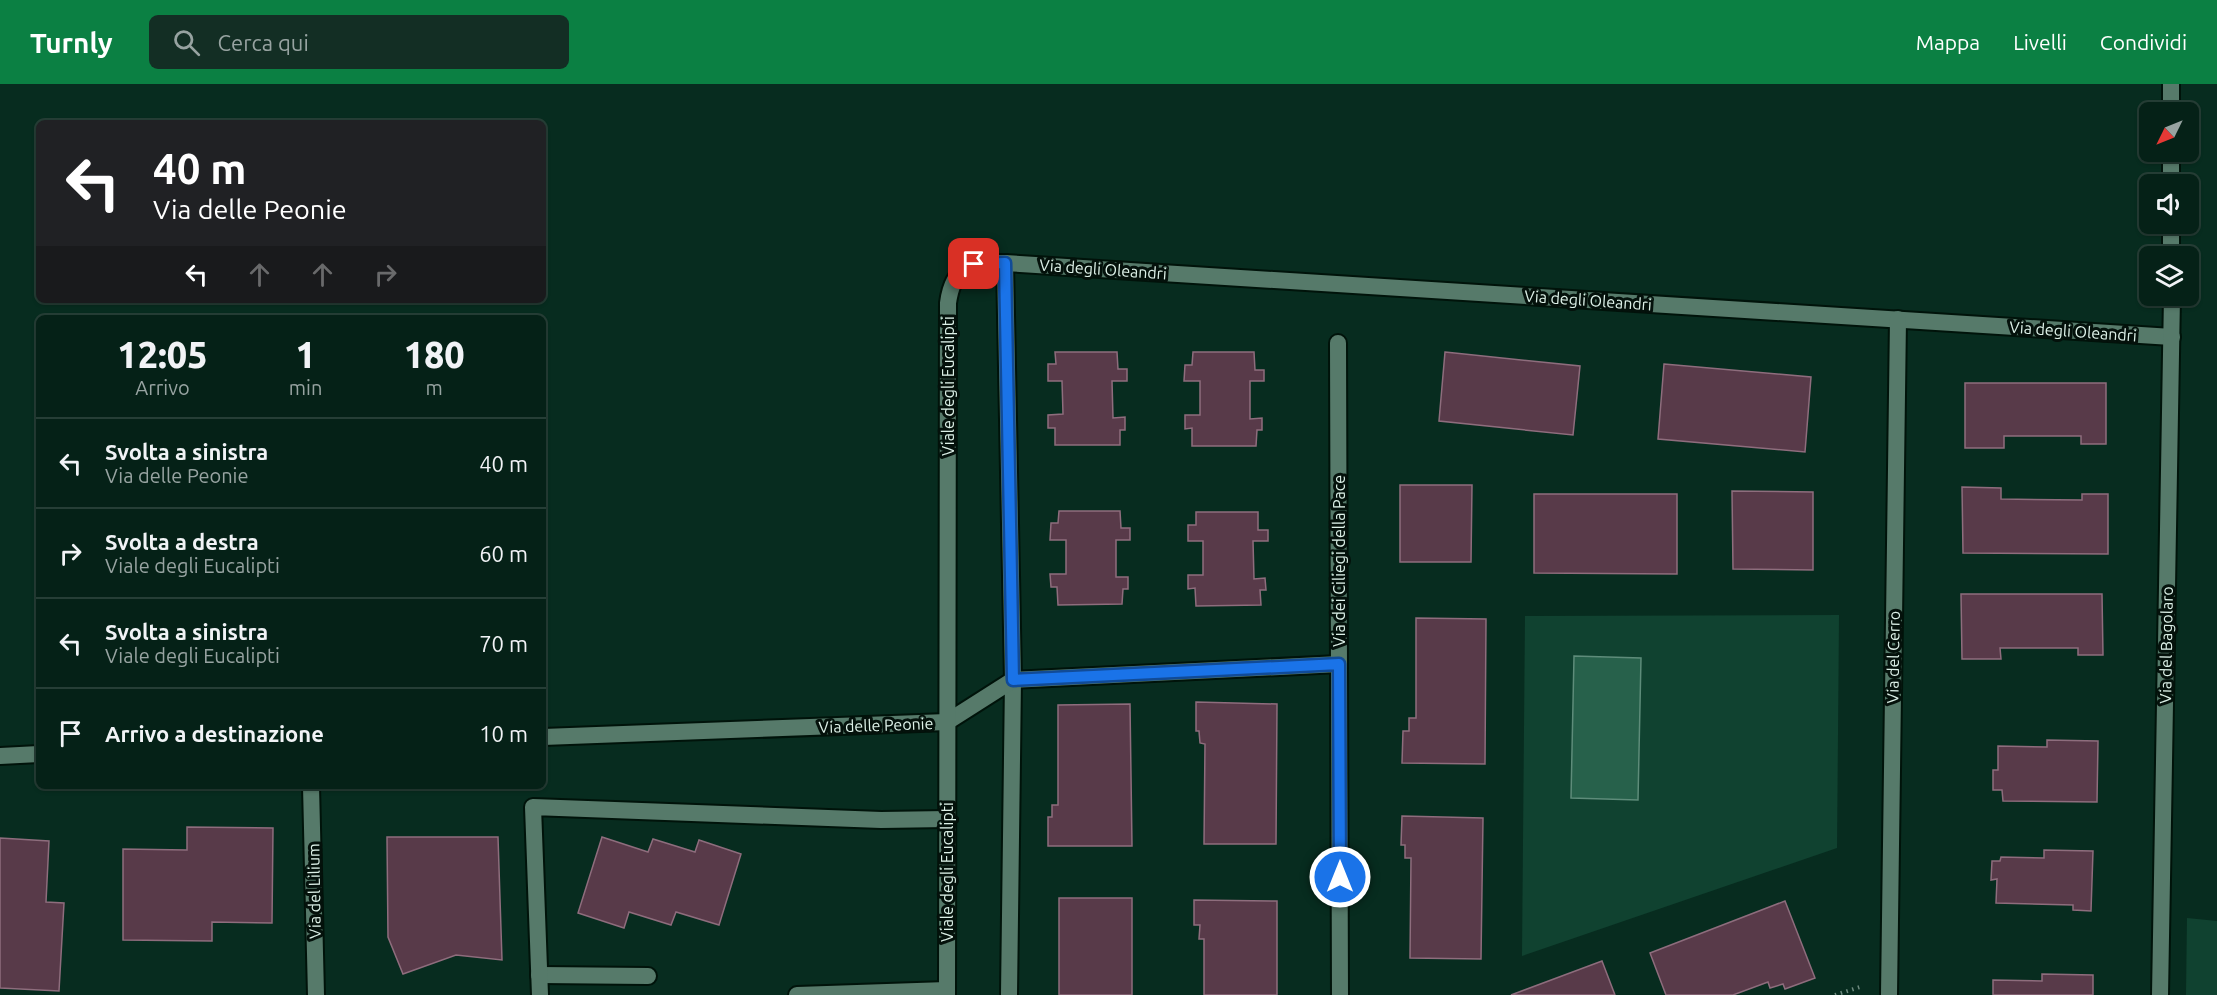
<!DOCTYPE html>
<html lang="it">
<head>
<meta charset="utf-8">
<style>
	:root { --surface:#052117; --page:#132e24; --text:#f1f3f6; --muted:#97a3a1; --line:#263e36; --accent:#0b8043 }
	body { margin:0; font-family:Ubuntu,sans-serif; background:var(--page); color:var(--text); height:100vh; display:flex; flex-direction:column; font-size:22px; white-space:nowrap }
	* { box-sizing:border-box; margin:0 }
	p { font-size:20px; color:var(--muted) }
	.icon { flex:none; width:33px; height:33px; fill:none; stroke:currentColor; stroke-width:2; stroke-linecap:round; stroke-linejoin:round }
	.map { position:relative; flex:1; overflow:hidden }
	.details { position:absolute; left:36px; top:231px; width:510px; height:474px; display:flex; flex-direction:column; background:var(--surface); border-radius:9px; box-shadow:0 2px 4px #0004,0 0 0 2px var(--line) }
	.details>* { flex:none }
	.banner { position:absolute; left:36px; top:36px; width:510px; height:183px; border-radius:9px; box-shadow:0 2px 4px #0004,0 0 0 2px var(--line); background:#202124; color:#fff; overflow:hidden }
	.needle { width:39px; rotate:227deg }
	.fabs { position:absolute; left:2139px; top:18px; display:grid; gap:12px }
	.fabs a { display:grid; place-items:center; width:60px; height:60px; border-radius:9px; background:var(--surface); box-shadow:0 2px 4px #0004,0 0 0 2px var(--line); font-size:30px }
	.pin { position:absolute; display:grid; place-items:center; width:51px; height:51px; color:#fff; margin:-26px; border-radius:12px; box-shadow:0 3px 9px #0006 }
	.me { position:absolute; width:66px; margin:-33px; rotate:0deg; stroke-linejoin:round; filter:drop-shadow(0 0 4px #0008) }
	.turn { display:flex; align-items:center; gap:21px; height:126px; padding:0 18px; font-size:27px }
	.turn .icon { width:78px; height:78px; stroke-width:2.5 }
	.turn b { display:block; font-size:42px; line-height:51px }
	.lanes { display:flex; align-items:center; height:57px; padding:0 18px; background:#0003; justify-content:center; gap:30px; direction:ltr }
	.lanes .off { opacity:.35 }
	.eta { display:flex; justify-content:space-evenly; align-items:center; height:102px; text-align:center }
	.eta b { font-size:36px; font-weight:800; line-height:42px }
	ul { padding:0; list-style:none }
	li { display:flex; align-items:center; gap:18px; height:90px; padding:0 18px; border-top:2px solid var(--line) }
	li div { flex:1 }
	li b { display:block; font-size:22px }
	li em { font-style:normal }
	header { display:flex; align-items:center; gap:36px; box-sizing:border-box; height:84px; padding:0 30px; background:var(--accent); color:#fff }
	header strong { font-size:28px }
	nav { display:flex; gap:33px; margin-inline-start:auto; font-size:21px }
	.search { width:420px; height:54px; background:var(--page); display:flex; align-items:center; gap:15px; box-sizing:border-box; padding:0 21px; border-radius:9px; color:var(--muted); font-size:22px }
	.map>svg:first-child { display:block }
	.green { fill:#104230 }
	.water { fill:#27614b; stroke:#5e8c7a; stroke-width:1.5 }
	.building { fill:#583a49; stroke:#8e6d7d; stroke-width:1.5 }
	.lines { fill:none; stroke-linecap:round; stroke-linejoin:round }
	.minor-casing { stroke:#00130a; stroke-width:20 }
	.path { stroke:#6d8a7f; stroke-width:4; stroke-dasharray:1.5 4.5; stroke-linecap:butt }
	.minor { stroke:#567a6a; stroke-width:16 }
	.route-casing { stroke:#114b97; stroke-width:15 }
	.route { stroke:#1a73e8; stroke-width:10 }
	.labels { text-anchor:middle; dominant-baseline:central; stroke-width:6; stroke-linejoin:round; paint-order:stroke }
	.street-label { font-size:16px; fill:#ddf1e8; stroke:#04110b }
</style>
</head>
<body>
<header>
<strong>Turnly</strong>
<div class="search"><svg class="icon" aria-label="search" viewBox="0 0 24 24"><circle cx="10" cy="10" r="6"/><path d="M15 15l6 6"/></svg>Cerca qui</div>
<nav><a>Mappa</a><a>Livelli</a><a>Condividi</a></nav>
</header>
<div class="map">
<svg width="2217" height="911" viewBox="0 0 2217 911">
	<rect width="100%" height="100%" fill="#072c1f"/>
	<g class="green">
		<path d="M1839 531 1837 764 1522 872 1525 532Z"/>
		<path d="M2187 834 2217 837V911H2186Z"/>
	</g>
	<path class="water" d="M1574 572 1641 574 1638 716 1571 714Z"/>
	<g class="building">
		<path d="M1055 268H1117L1118 285H1127V297H1112L1113 334 1125 333V346H1120V361H1055V344H1048V331L1063 330 1062 297H1048V280H1056Z"/>
		<path d="M1193 268H1254L1255 286H1264V297H1250V335L1262 334V346H1257L1256 362H1192V344L1185 345V331H1200V297H1184L1185 281H1192Z"/>
		<path d="M1445 268 1580 282 1573 351 1439 337Z"/>
		<path d="M1664 280 1811 293 1805 368 1658 355Z"/>
		<path d="M1965 299H2106V360H2081V352H2004V364H1965Z"/>
		<path d="M1400 401H1472L1471 478H1400Z"/>
		<path d="M1962 403 2001 404V415L2082 416V410H2108V470L1963 469Z"/>
		<path d="M1732 407 1813 408V486L1733 485Z"/>
		<path d="M1534 410H1677V490L1534 489Z"/>
		<path d="M1059 427H1120L1121 444H1130V456H1116V493H1128V505H1123L1122 520 1058 521 1057 503H1051L1050 490H1066V456H1050L1051 439H1058Z"/>
		<path d="M1196 428H1258V446H1268V457H1253L1254 495 1265 494 1266 506H1260L1261 521 1196 522 1195 504 1188 505V491H1203V457H1188V441H1196Z"/>
		<path d="M1961 510H2102L2103 571H2078V564H2000L2001 575H1962Z"/>
		<path d="M1416 534 1486 535 1485 680 1402 679 1403 647H1409V634H1416Z"/>
		<path d="M1196 618 1277 620 1276 760H1204L1205 660 1200 659 1199 647H1196Z"/>
		<path d="M1130 620 1132 762H1048V733H1052V721H1058V621Z"/>
		<path d="M2047 656 2098 657 2097 718 2003 717 2002 706H1993V686H1998V662L2047 663Z"/>
		<path d="M1402 732 1483 734 1481 875 1410 874 1411 774H1405V761H1401Z"/>
		<path d="M187 743 273 744 272 839 212 838V857L123 856V765L187 766Z"/>
		<path d="M387 753H498L502 876 456 871 403 890 388 853Z"/>
		<path d="M602 753 648 768 653 755 695 768 699 756 741 770 719 841 676 828 671 841 629 828 624 844 578 829Z"/>
		<path d="M0 754 49 757 46 818 64 819 59 907 0 904Z"/>
		<path d="M2044 766 2093 767 2091 827 2073 826V821L1996 819 1997 795 1991 796 1992 777H2000L2001 773 2044 774Z"/>
		<rect x="1059" y="814" width="73" height="97"/>
		<path d="M1194 816 1277 817V911H1204V855H1199L1200 841H1194Z"/>
		<path d="M1785 817 1815 894 1785 905 1783 900 1770 904 1768 898 1733 911H1666L1650 869Z"/>
		<path d="M1602 877 1615 911H1511Z"/>
		<path d="M2042 890 2093 891V911H1993V896L2042 897Z"/>
	</g>
	<g class="lines">
		<g class="minor-casing">
			<g id="minor">
				<path d="M2171 0V28"/>
				<path d="M2171 68V100"/>
				<path d="M2171 140V172"/>
				<path d="M1005 179 1013 596 1009 911"/>
				<path d="M1338 259 1340 911"/>
				<path d="M543 653 947 638 1013 596 1339 580"/>
				<path d="M0 672 39 670"/>
				<path d="M311 702 316 911"/>
				<path d="M539 891 648 892"/>
				<path d="M540 911 533 723 881 736 947 735"/>
				<path d="M797 911 947 906"/>
				<path d="M947 911 948 219C953 182 971 178 1005 179L2172 253"/>
				<path d="M1889 911 1898 235"/>
				<path d="M2160 911 2172 212"/>
			</g>
		</g>
		<path class="path" d="M1835 911 1860 903"/>
		<use href="#minor" class="minor"/>
	</g>
	<g class="lines">
		<g class="route-casing">
			<path id="route" d="M974 180 1005 179 1013 596 1339 580 1340 793"/>
		</g>
		<use href="#route" class="route"/>
	</g>
	<g class="labels">
		<g class="street-label">
			<text transform="translate(1103 185) rotate(4)">Via degli Oleandri</text>
			<text transform="translate(1588 216) rotate(4)">Via degli Oleandri</text>
			<text transform="translate(2073 247) rotate(4)">Via degli Oleandri</text>
			<text transform="translate(948 302) rotate(-90)">Viale degli Eucalipti</text>
			<text transform="translate(1339 477) rotate(-90)">Via dei Ciliegi della Pace</text>
			<text transform="translate(2166 561) rotate(-89)">Via del Bagolaro</text>
			<text transform="translate(1893 573) rotate(-89)">Via del Cerro</text>
			<text transform="translate(876 641) rotate(-2)">Via delle Peonie</text>
			<text transform="translate(947 788) rotate(-90)">Viale degli Eucalipti</text>
			<text transform="translate(314 807) rotate(-91)">Via del Lilium</text>
		</g>
	</g>
</svg>
<div class="fabs">
<a><svg class="needle" viewBox="-14 -14 28 28"><path d="M0-13l5 13h-10z" fill="#e53935"/><path d="M0 13l5-13h-10z" fill="#97a3a1"/></svg></a>
<a><svg class="icon" aria-label="sound" viewBox="0 0 24 24"><path d="M4 9h4l5-4v14l-5-4H4zM17 9q2 3 0 6"/></svg></a>
<a><svg class="icon" aria-label="layers" viewBox="0 0 24 24"><path d="M12 4l9 5-9 5-9-5zM3 14l9 5 9-5"/></svg></a>
</div>
<div class="pin" style="left:974px;top:180px;background:#d93025"><svg class="icon" aria-label="arrive" viewBox="0 0 24 24"><path d="M6 21V4h12l-3 4 3 4H6"/></svg></div>
<svg class="me" style="left:1340px;top:793px" viewBox="-20 -20 40 40"><circle r="17" fill="#1a73e8" stroke="#fff" stroke-width="3"/><path d="M0-11L8 9 0 5-8 9z" fill="#fff"/></svg>
<div class="banner">
<div class="turn"><svg class="icon" aria-label="left" viewBox="0 0 24 24"><path d="M17 20v-9H6M10 6l-5 5 5 5"/></svg><div><b>40 m</b>Via delle Peonie</div></div>
<div class="lanes"><svg class="icon" aria-label="left" viewBox="0 0 24 24"><path d="M17 20v-9H6M10 6l-5 5 5 5"/></svg><svg class="icon off" aria-label="ahead" viewBox="0 0 24 24"><path d="M12 20V5M6 11l6-6 6 6"/></svg><svg class="icon off" aria-label="ahead" viewBox="0 0 24 24"><path d="M12 20V5M6 11l6-6 6 6"/></svg><svg class="icon off" aria-label="right" viewBox="0 0 24 24"><path d="M7 20v-9h11M14 6l5 5-5 5"/></svg></div>
</div>
<section class="details">
<div class="eta">
<div><b>12:05</b><p>Arrivo</p></div>
<div><b>1</b><p>min</p></div>
<div><b>180</b><p>m</p></div>
</div>
<ul>
<li><svg class="icon" aria-label="left" viewBox="0 0 24 24"><path d="M17 20v-9H6M10 6l-5 5 5 5"/></svg><div><b>Svolta a sinistra</b><p>Via delle Peonie</p></div><em>40 m</em></li>
<li><svg class="icon" aria-label="right" viewBox="0 0 24 24"><path d="M7 20v-9h11M14 6l5 5-5 5"/></svg><div><b>Svolta a destra</b><p>Viale degli Eucalipti</p></div><em>60 m</em></li>
<li><svg class="icon" aria-label="left" viewBox="0 0 24 24"><path d="M17 20v-9H6M10 6l-5 5 5 5"/></svg><div><b>Svolta a sinistra</b><p>Viale degli Eucalipti</p></div><em>70 m</em></li>
<li><svg class="icon" aria-label="arrive" viewBox="0 0 24 24"><path d="M6 21V4h12l-3 4 3 4H6"/></svg><div><b>Arrivo a destinazione</b></div><em>10 m</em></li>
</ul>
</section>
</div>
</body>
</html>
